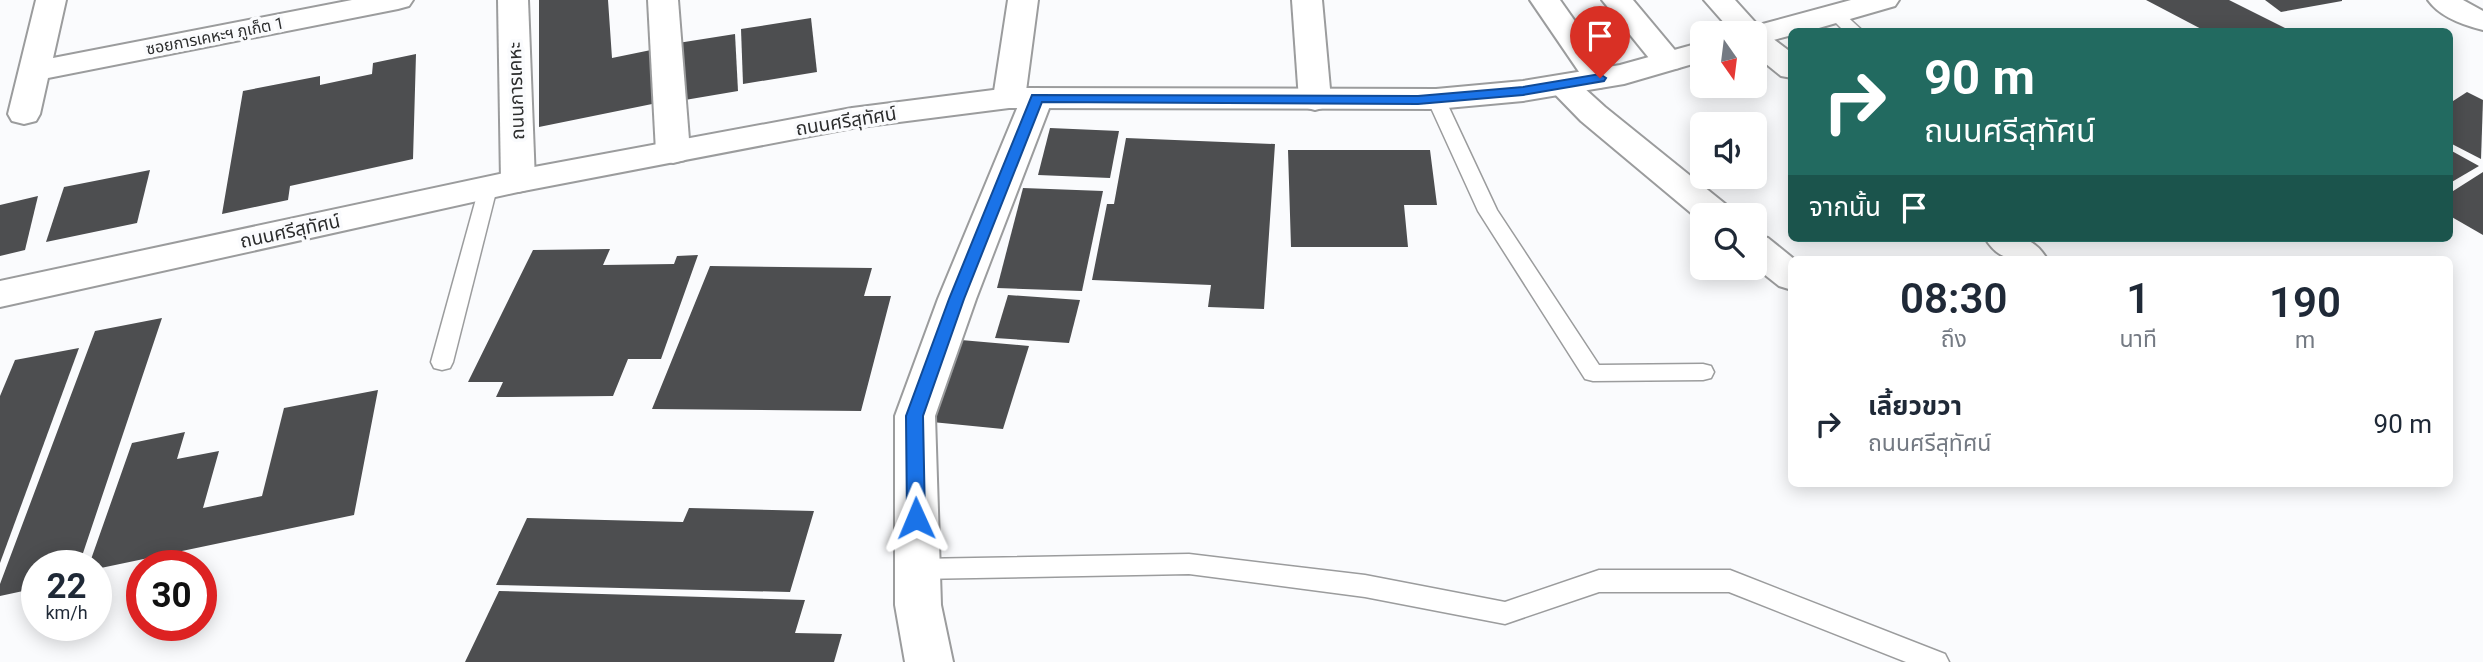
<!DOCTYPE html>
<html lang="th">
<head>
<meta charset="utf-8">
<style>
	:root { --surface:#fff; --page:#f2f2f3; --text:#1f2937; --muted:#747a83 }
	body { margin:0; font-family:Roboto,"Noto Sans Thai",sans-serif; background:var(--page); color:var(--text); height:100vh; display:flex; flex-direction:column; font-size:26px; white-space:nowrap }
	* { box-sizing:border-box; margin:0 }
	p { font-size:23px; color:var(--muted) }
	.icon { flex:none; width:38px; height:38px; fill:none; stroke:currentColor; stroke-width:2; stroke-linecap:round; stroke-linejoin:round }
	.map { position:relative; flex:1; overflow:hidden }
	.panel { position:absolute; left:1788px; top:256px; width:665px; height:231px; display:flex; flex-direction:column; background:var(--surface); border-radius:10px; box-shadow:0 4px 18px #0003 }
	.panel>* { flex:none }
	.guide { position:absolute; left:1788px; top:28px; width:665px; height:214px; border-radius:10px; box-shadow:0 4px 18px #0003; background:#226a60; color:#fff; overflow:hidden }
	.needle { width:46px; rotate:166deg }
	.fabs { position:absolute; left:1690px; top:21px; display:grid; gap:14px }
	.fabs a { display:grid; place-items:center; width:77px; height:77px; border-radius:10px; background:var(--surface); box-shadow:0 4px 18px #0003; font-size:35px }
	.speed { position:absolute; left:21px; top:550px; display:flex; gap:14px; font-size:35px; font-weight:700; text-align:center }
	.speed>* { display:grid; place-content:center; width:91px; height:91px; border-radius:50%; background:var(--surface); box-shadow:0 4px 18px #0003; line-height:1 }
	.speed small { font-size:18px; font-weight:400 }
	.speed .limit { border:10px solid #d22; background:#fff; color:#111 }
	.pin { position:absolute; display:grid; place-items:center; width:60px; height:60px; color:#fff; margin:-72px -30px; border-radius:50% 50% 50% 0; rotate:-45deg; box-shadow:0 0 7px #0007 }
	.pin .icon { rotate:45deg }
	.me { position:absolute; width:77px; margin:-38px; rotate:359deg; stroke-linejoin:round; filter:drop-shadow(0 0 5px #0008) }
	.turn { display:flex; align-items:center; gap:24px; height:147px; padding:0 21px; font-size:32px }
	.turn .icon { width:91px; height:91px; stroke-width:2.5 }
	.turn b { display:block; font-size:49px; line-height:60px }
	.then { display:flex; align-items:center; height:66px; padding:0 21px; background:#0003; gap:14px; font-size:26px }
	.eta { display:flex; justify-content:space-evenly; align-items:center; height:119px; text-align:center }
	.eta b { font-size:42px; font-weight:600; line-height:49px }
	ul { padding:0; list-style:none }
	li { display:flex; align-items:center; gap:21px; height:98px; padding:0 21px }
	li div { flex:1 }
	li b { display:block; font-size:26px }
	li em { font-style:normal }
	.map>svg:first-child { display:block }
	.building { fill:#4d4e50 }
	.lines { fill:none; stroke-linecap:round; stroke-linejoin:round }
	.lane-casing { stroke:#9b9c9d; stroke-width:3 }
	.street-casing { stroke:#9b9c9d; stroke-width:4 }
	.secondary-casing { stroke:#9b9c9d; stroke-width:4 }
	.lane { fill:#fff; fill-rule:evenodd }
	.street { fill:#fff; fill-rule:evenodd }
	.secondary { fill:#fff; fill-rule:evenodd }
	.route { fill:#1a73e8; stroke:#114b97; stroke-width:2 }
	.labels { text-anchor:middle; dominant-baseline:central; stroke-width:7; stroke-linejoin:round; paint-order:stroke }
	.far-street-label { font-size:16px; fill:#2c2d2d; stroke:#fafbfd }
	.street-label { font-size:19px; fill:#2c2d2d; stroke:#fafbfd }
</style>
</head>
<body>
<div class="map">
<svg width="2483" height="662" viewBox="0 0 2483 662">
	<rect width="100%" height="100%" fill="#fafbfd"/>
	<g class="building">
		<path d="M539 0H608L612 58 651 50 657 103 539 127Z"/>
		<path d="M2146 0H2229L2293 32H2265L2259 29 2253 32H2207Z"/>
		<path d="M2265 0H2342V1L2281 12Z"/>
		<path d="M811 18 817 72 743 84 741 29Z"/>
		<path d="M735 34 738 91 679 101 678 43Z"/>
		<path d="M416 54 413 159 290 186 288 200 222 214 243 91 320 76V85L372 74 373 63Z"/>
		<path d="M2467 92 2483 100 2481 159 2450 143V103Z"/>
		<path d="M1050 128 1119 131 1110 178 1038 175Z"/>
		<path d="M1126 138 1275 144 1264 309 1208 307 1211 285 1092 280 1107 204H1114Z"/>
		<path d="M1288 150H1430L1437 205H1404L1408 247H1291Z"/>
		<path d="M2450 150 2479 166 2450 183Z"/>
		<path d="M150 170 137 223 46 242 64 187Z"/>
		<path d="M2483 172V235L2450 216V193Z"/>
		<path d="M1023 188 1103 191 1082 291 997 288Z"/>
		<path d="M38 196 25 250 0 256V205Z"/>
		<path d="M610 249 603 265 674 264 677 256 698 255 661 359H628L613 396 496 397 503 382H468L533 250Z"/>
		<path d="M710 266 872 268 864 296H891L861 411 652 409Z"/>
		<path d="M1008 295 1080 300 1069 343 995 338Z"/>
		<path d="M162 318 79 565H37V588L0 596V584L95 331Z"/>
		<path d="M961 340 1029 346 1003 429 932 422Z"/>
		<path d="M79 348 0 563V396L15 360Z"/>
		<path d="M378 390 354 515 96 569V565H89L132 443 185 432 177 459 219 451 203 508 262 496 284 408Z"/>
		<path d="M689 508 814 511 790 592 496 585 527 518 683 522Z"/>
		<path d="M499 591 805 600 795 633 842 634 834 662H465Z"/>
	</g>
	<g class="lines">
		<g class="lane-casing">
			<g id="lane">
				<path d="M1835 9 1841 11 1864 32H1845L1827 14Z"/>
				<path d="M1436 94 1445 99 1497 210 1599 365 1703 364 1711 366 1714 372 1711 378 1703 380 1593 381 1585 379 1478 211 1427 99Z"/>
				<path d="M488 182 495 184 497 188 453 362 450 368 442 370 434 368 431 362 479 188 481 184Z"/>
				<path d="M1189 554 1365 575 1505 602 1599 570H1730L1945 654 1949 662H1906L1729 592H1599L1505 624 1365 597 1189 574 917 579 908 576 905 569 908 562 917 559Z"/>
			</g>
		</g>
		<g class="street-casing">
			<g id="street">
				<path d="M36 0H66L53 58 352 0H413L409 6 398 9 48 78 40 114 36 121 24 124 12 121 8 114Z"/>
				<path d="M498 0H528L535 181 530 189 518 192 506 189 501 181Z"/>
				<path d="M648 0H678L690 152 685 160 673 163 661 160 656 152Z"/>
				<path d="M1008 0H1038L1026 91 1037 88 1048 91 1053 98 976 299 935 416 941 605 953 662H905L895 605V416L938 299 1018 106 1009 108 998 105 993 98Z"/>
				<path d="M1292 0H1322L1331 100 1326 107 1315 110 1304 107 1299 100Z"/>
				<path d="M1530 0H1560L1615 78 1610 85 1599 88 1588 85Z"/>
				<path d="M1602 0H1633L1684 61 1679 68 1668 70 1657 68Z"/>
				<path d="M1704 0H1735L1764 32 1792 53V78L1781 76 1755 55V33H1733Z"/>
				<path d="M2428 0H2463L2483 11V30C2463 25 2440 17 2428 0Z"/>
				<path d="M1562 75 1573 78 1605 107 1729 207 1734 215H1703V223L1581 121 1546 85 1551 78Z"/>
				<path d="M1755 235 1768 238 1794 259 1792 290 1779 286 1755 267Z"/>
				<path d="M1985 238C2013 238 2031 232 2047 259 2020 259 2001 265 1985 238Z"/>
			</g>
		</g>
		<g class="secondary-casing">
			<g id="secondary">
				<path d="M1851 0H1899L1895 6 1805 32H1792V35L1755 45V33H1742L1744 29Z"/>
				<path d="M1703 42V61L1624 84 1523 101 1436 109 1009 108 852 128 518 192 0 307V281L518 170 852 108 1009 88 1436 89 1523 81 1620 65Z"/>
			</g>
		</g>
		<use href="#lane" class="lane"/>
		<use href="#street" class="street"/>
		<use href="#secondary" class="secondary"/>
	</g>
	<path class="route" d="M1600 74 1606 78 1604 81 1523 95 1418 104 1042 102 964 299 923 416 925 518 923 523 916 525 910 523 907 518 906 416 949 299 1032 95 1418 96 1523 87Z"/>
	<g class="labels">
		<g class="far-street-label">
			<text transform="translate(215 36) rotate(-11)">ซอยการเคหะฯ ภูเก็ต 1</text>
		</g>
		<g class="street-label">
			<text transform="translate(516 91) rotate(-92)">ถนนการเคหะ</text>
			<text transform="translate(846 121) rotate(-9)">ถนนศรีสุทัศน์</text>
			<text transform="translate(290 231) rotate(-12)">ถนนศรีสุทัศน์</text>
		</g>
	</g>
</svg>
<div class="fabs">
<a><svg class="needle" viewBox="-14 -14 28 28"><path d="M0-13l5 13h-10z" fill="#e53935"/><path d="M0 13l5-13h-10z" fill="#747a83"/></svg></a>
<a><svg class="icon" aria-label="sound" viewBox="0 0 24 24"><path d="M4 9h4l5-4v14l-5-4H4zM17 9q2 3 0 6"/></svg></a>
<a><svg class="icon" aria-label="search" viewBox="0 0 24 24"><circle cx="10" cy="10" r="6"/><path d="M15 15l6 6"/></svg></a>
</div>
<div class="speed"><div>22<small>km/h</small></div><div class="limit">30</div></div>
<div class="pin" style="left:1600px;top:78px;background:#d93025"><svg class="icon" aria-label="arrive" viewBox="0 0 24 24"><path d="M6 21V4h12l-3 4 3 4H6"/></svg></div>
<svg class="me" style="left:916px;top:518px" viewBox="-20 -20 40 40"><path d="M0-17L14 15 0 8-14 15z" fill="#1a73e8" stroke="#fff" stroke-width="4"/></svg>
<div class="guide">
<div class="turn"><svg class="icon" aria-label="right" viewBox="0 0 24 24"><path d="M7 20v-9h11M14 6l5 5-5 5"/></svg><div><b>90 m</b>ถนนศรีสุทัศน์</div></div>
<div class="then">จากนั้น<svg class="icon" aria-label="arrive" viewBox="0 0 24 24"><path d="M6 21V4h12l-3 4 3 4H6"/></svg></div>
</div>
<section class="panel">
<div class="eta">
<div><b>08:30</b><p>ถึง</p></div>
<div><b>1</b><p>นาที</p></div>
<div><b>190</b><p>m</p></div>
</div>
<ul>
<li><svg class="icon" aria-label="right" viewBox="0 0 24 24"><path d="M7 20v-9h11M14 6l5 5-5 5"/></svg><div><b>เลี้ยวขวา</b><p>ถนนศรีสุทัศน์</p></div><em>90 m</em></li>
</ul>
</section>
</div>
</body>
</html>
